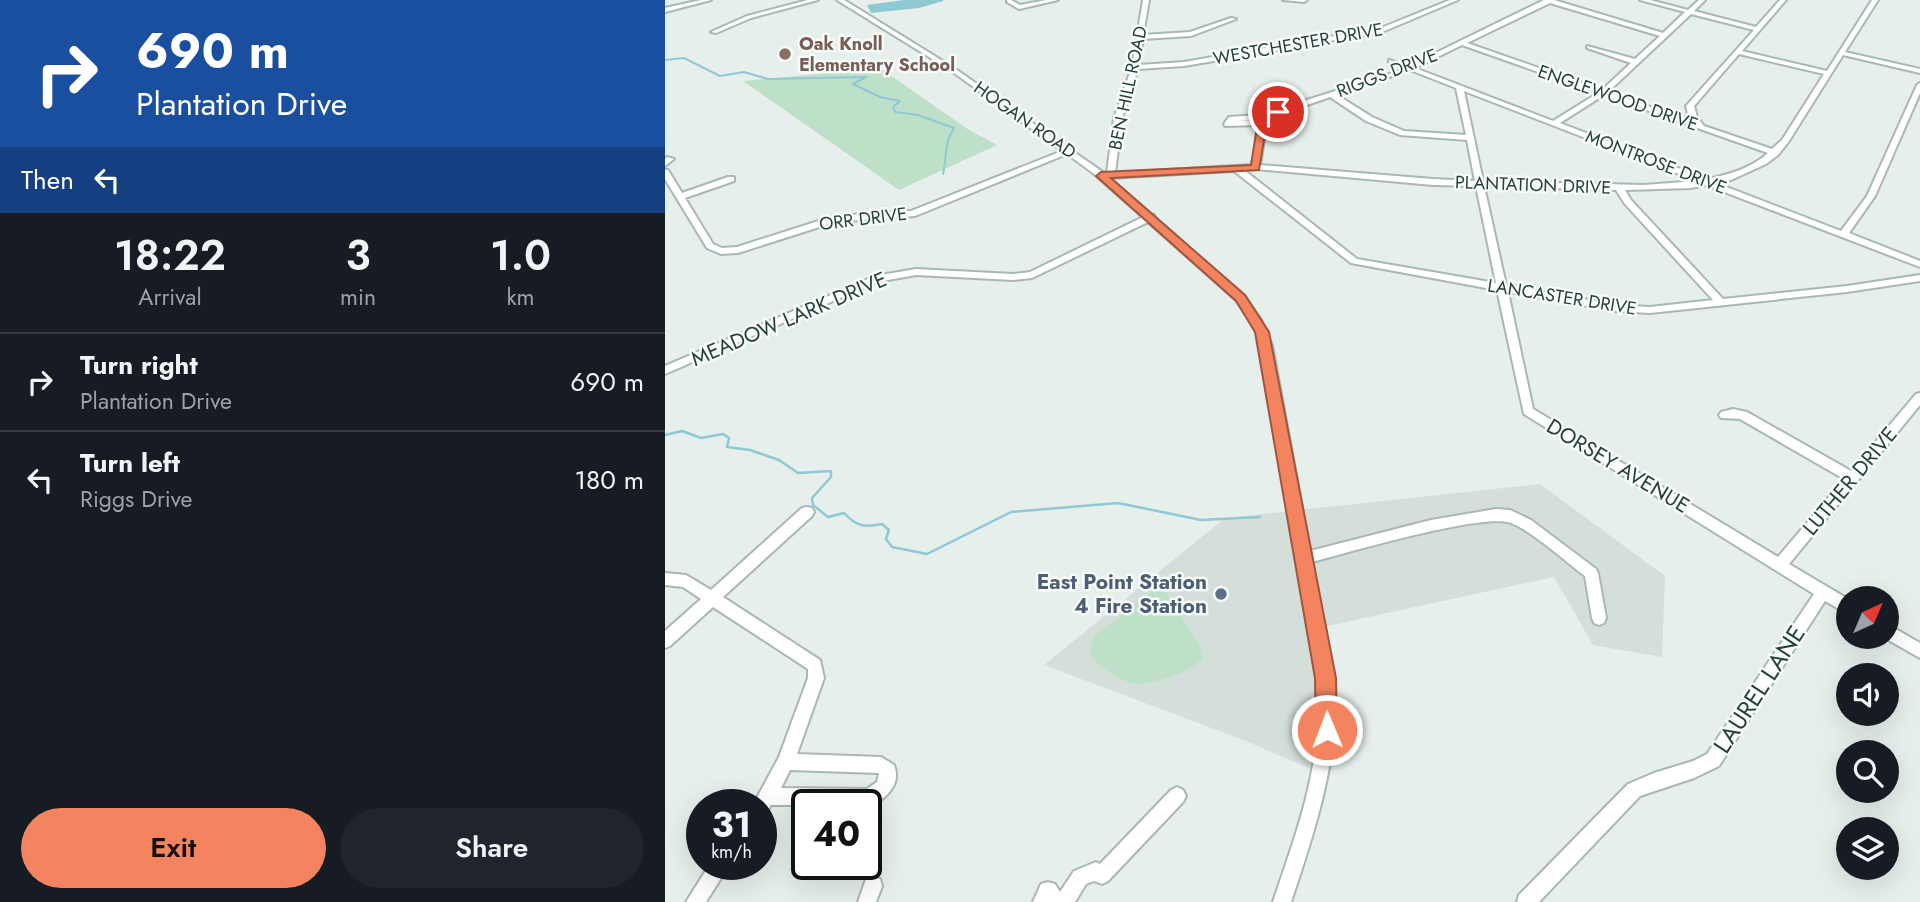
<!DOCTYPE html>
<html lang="en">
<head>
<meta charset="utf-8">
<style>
	:root { --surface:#171b24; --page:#20242c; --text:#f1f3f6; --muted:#9ea1a6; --line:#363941; --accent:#f4845f }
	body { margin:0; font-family:Jost,sans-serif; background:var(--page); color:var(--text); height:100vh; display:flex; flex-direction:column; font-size:26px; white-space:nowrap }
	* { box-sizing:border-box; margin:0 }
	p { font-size:23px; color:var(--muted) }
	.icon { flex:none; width:38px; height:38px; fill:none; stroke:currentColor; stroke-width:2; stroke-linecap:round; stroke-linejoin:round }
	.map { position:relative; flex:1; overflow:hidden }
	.drawer { display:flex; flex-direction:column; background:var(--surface); width:665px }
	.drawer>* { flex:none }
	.top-card { background:#1a4fa0; color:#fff; overflow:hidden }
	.needle { width:46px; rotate:44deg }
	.buttons { position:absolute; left:1171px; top:586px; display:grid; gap:14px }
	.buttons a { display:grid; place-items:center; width:63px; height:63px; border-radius:50%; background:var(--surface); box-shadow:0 7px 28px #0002; font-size:35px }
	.speed { position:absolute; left:21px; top:789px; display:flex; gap:14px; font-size:35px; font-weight:700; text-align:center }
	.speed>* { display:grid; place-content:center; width:91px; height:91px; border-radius:50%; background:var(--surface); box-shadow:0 7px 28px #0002; line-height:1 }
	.speed small { font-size:18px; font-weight:400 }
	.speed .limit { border:4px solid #111; border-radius:10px; background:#fff; color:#111 }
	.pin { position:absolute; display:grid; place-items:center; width:60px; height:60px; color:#fff; margin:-30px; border:4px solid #fff; border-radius:50%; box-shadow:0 2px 7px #0007 }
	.me { position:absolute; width:77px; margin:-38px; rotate:359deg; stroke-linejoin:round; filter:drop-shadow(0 0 5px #0008) }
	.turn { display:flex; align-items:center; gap:24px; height:147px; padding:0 21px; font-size:32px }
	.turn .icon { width:91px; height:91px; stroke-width:2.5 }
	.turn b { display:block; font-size:49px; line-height:60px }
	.then { display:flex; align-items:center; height:66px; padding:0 21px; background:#0003; gap:14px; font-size:26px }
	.eta { display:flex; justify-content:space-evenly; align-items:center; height:119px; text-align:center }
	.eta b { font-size:42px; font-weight:600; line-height:49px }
	.button { display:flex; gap:14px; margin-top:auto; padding:14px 21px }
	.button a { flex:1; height:80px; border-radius:42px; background:var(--accent); color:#111; font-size:28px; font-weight:600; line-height:80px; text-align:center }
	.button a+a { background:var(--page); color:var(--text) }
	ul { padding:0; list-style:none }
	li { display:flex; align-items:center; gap:21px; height:98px; padding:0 21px; border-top:2px solid var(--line) }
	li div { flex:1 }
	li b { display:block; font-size:26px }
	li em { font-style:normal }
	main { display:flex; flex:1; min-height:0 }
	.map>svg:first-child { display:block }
	.built { fill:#d4dfda }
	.green { fill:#bfe0c8 }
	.water { fill:#8ec9d4 }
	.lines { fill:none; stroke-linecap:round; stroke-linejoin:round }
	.stream-far1 { stroke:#8ec9d4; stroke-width:2 }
	.stream { stroke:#8ec9d4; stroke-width:2.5 }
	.minor-casing { stroke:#a8b8b2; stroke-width:4 }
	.minor { fill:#fff; fill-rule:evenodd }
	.route { fill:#f4845f; stroke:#9f563e; stroke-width:2 }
	.education-dot { fill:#8d6e63; stroke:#f7fbf9; stroke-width:2.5 }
	.service-dot { fill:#5c6f8a; stroke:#f7fbf9; stroke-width:2.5 }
	.labels { text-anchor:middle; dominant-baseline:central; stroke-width:5; stroke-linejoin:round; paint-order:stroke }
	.far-education-label { font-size:18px; font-weight:bold; fill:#785e54; stroke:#f7fbf9; text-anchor:start }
	.far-street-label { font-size:18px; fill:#24423a; stroke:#f7fbf9 }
	.street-label { font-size:21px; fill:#24423a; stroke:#f7fbf9 }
	.service-label { font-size:21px; font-weight:bold; fill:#4e5e75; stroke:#f7fbf9; text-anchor:end }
	.near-street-label { font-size:24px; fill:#24423a; stroke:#f7fbf9 }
</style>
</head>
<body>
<main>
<section class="drawer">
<div class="top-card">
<div class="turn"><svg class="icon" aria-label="right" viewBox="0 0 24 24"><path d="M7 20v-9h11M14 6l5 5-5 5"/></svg><div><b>690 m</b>Plantation Drive</div></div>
<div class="then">Then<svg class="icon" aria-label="left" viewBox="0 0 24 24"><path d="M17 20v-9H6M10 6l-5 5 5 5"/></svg></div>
</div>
<div class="eta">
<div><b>18:22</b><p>Arrival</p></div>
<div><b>3</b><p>min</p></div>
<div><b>1.0</b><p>km</p></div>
</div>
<ul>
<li><svg class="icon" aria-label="right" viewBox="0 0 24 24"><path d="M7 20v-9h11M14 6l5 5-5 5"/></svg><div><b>Turn right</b><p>Plantation Drive</p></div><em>690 m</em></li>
<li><svg class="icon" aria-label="left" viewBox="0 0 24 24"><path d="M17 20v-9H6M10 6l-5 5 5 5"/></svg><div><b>Turn left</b><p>Riggs Drive</p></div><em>180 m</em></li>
</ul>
<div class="button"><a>Exit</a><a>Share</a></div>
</section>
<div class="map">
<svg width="1255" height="902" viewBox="0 0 1255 902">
	<rect width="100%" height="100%" fill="#e6efeb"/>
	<path class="built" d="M875 484 1000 576 997 657 928 645 889 577 658 627 661 775 578 740 379 665 560 518Z"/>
	<g class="green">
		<path d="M215 68 304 130 332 145 234 190 78 81Z"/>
		<path d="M490 589H497L502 594 535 646 538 658C526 672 485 687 466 683 451 679 436 666 424 656L428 637Z"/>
	</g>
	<path class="water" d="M239 0H278V1L254 8 206 13 202 5Z"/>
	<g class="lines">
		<path class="stream-far1" d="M0 60 19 58 55 76 79 72 103 79 201 77 188 84 215 97 235 101 228 107 230 112 253 115 289 128C279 143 282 157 278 174"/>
		<path class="stream" d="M0 435 17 431 36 438 58 434 64 438 62 447 85 450 114 460 133 473 166 471V477L147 498 148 505 163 517 179 513C191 526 199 528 217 524L224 530 221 539 227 547 262 554 346 512 453 503 536 520 595 517"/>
		<g class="minor-casing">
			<g id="minor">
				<path d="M36 0H46L0 12V8Z"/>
				<path d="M143 0H153L86 18 51 33 46 32 82 16Z"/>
				<path d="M172 0H179L289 68 439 173H442L449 118 467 67 478 0H484L478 35 525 32 566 18 571 19 526 36 478 39 474 65 519 62 716 28 785 0H793L717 32 519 66 473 69 457 118 450 173 587 165 595 125 560 126 559 124 564 117 607 114 610 110 734 71 739 68 724 62V60L744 66 879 0H889L998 33 1020 12 975 0H985L1023 10 1034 0H1040L1029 11 1091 27 1115 0H1121L1077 51 1162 71 1207 0H1213L1180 52 1255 69V73L1178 55 1124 141 1113 155 1101 164 1066 180 1051 183 1176 231 1202 196 1252 85 1255 83V93L1210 196 1184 233 1255 261V267L1041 185 1026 188 960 190 966 200 1058 299 1182 286 1255 275V281L1182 292 985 313 951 311 843 292 868 409 1113 557 1179 479 1075 419 1056 418 1054 415 1056 412 1068 409 1082 412 1186 471 1251 394 1255 393V405L1124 564 1183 599V614L1160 601 1054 766 1029 778 975 796 874 902H852L854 895 963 784 989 773 1028 761 1042 754 1149 594 859 414 832 290 686 263 569 171 444 178 486 214 489 215 490 218 579 296 596 320 607 345 645 551 766 520 831 509 845 510 866 520 931 569 933 573 941 618 939 623 934 625 929 623 927 618 920 576C900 561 867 531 846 523 820 512 681 553 647 562 654 600 663 639 668 678 676 755 650 830 626 902H608C623 857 640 812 648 765 653 736 653 707 652 678L597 345 586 321 571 300 483 222 367 278 348 280 251 275 212 282 0 374V366L210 276 251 269 348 274 365 272 478 217 428 173 402 154 250 216 170 222 73 253 56 254 42 248 0 179V170H3L17 193 63 177H69V181L20 198 48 244 57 248 72 247 169 216 246 211 397 151 285 70ZM885 3 995 36 970 59 922 46V48L966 63 937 90 802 43ZM1026 14 1089 30 1021 106 1024 118 1028 122 943 92ZM797 45 933 93 888 121 750 68ZM1074 54 1159 74 1117 140 1107 149 1039 126 1032 117 1029 106ZM745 70 791 88 801 135 739 131 707 117 672 95ZM799 91 1032 181 979 185 818 181ZM939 95 1103 153C1087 168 1063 175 1042 179L895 123ZM665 97 701 121 735 135 802 140 810 181 768 179 595 165 601 128 616 114ZM602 119 600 120 569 121ZM591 169 768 185 811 186 831 283 692 259 579 170ZM819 186 951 190 960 204 1048 300 985 307 951 305 841 285Z"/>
				<path d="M342 0H346L355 5 381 0H393L354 9 342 2Z"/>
				<path d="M618 0H642L639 2Z"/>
				<path d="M2 157 9 159 0 166V159Z"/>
				<path d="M142 507 147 508 149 512 147 516 58 597 155 660 159 678 132 754 216 757 229 765C237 785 220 800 203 807L201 805H106L102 812 96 815V805H88L114 757 143 678V669L48 607 5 646 0 648V631L36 599 18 587 0 585V573L21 575 46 590 137 508ZM125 770 213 773 214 774 212 782 202 789 116 788Z"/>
				<path d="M1222 624 1255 643V658L1218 637H1222Z"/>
				<path d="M512 787 518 790 521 796 518 802 443 881 437 884 429 881 421 884 410 902H368L376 884 383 882 390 884 395 892 409 871 431 862 435 864 506 790Z"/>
				<path d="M45 864H65L41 902H21Z"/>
				<path d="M208 877 215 879 217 886 211 902H193L201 879Z"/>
			</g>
		</g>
		<use href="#minor" class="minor"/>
	</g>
	<path class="route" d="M613 109 618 112 601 128 594 170 446 178 580 295 604 332 671 678 672 730 669 737 662 740 654 737 651 730 650 678 590 332 571 301 431 176 436 172 586 165 592 127Z"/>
	<circle class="education-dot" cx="120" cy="54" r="7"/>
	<circle class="service-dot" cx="556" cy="594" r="7"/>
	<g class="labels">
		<g class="far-education-label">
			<text x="134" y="44">Oak Knoll<tspan x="134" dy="21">Elementary School</tspan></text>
		</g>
		<g class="far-street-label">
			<text transform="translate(633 44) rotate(-10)">WESTCHESTER DRIVE</text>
			<text transform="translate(722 73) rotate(-21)">RIGGS DRIVE</text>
			<text transform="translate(463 88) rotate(-78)">BEN HILL ROAD</text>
			<text transform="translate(953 98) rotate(19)">ENGLEWOOD DRIVE</text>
			<text transform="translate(360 120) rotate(35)">HOGAN ROAD</text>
			<text transform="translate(991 162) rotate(21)">MONTROSE DRIVE</text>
			<text transform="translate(868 185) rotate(2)">PLANTATION DRIVE</text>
			<text transform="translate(198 219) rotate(-7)">ORR DRIVE</text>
			<text transform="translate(897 297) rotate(9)">LANCASTER DRIVE</text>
		</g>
		<g class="street-label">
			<text transform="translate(124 319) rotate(-23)">MEADOW LARK DRIVE</text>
			<text transform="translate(953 466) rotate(31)">DORSEY AVENUE</text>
			<text transform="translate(1185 481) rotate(-50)">LUTHER DRIVE</text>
		</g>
		<g class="service-label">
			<text x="542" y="582">East Point Station<tspan x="542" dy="24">4 Fire Station</tspan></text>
		</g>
		<g class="near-street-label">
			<text transform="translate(1094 689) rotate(-57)">LAUREL LANE</text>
		</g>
	</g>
</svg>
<div class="buttons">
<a><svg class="needle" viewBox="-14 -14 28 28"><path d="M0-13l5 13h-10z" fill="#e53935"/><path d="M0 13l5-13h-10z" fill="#9ea1a6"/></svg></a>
<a><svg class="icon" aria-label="sound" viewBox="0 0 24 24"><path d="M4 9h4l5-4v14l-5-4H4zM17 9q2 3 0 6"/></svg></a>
<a><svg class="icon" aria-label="search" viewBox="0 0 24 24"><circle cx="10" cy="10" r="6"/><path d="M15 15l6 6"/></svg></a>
<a><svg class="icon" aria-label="layers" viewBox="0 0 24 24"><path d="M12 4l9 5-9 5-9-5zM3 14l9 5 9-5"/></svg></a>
</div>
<div class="speed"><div>31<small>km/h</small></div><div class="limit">40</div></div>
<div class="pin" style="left:613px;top:112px;background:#d93025"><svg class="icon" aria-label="arrive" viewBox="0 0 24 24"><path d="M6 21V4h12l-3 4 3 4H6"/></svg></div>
<svg class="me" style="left:662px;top:730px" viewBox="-20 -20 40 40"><circle r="17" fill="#f4845f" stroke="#fff" stroke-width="3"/><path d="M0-11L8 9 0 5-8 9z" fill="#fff"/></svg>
</div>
</main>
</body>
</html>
